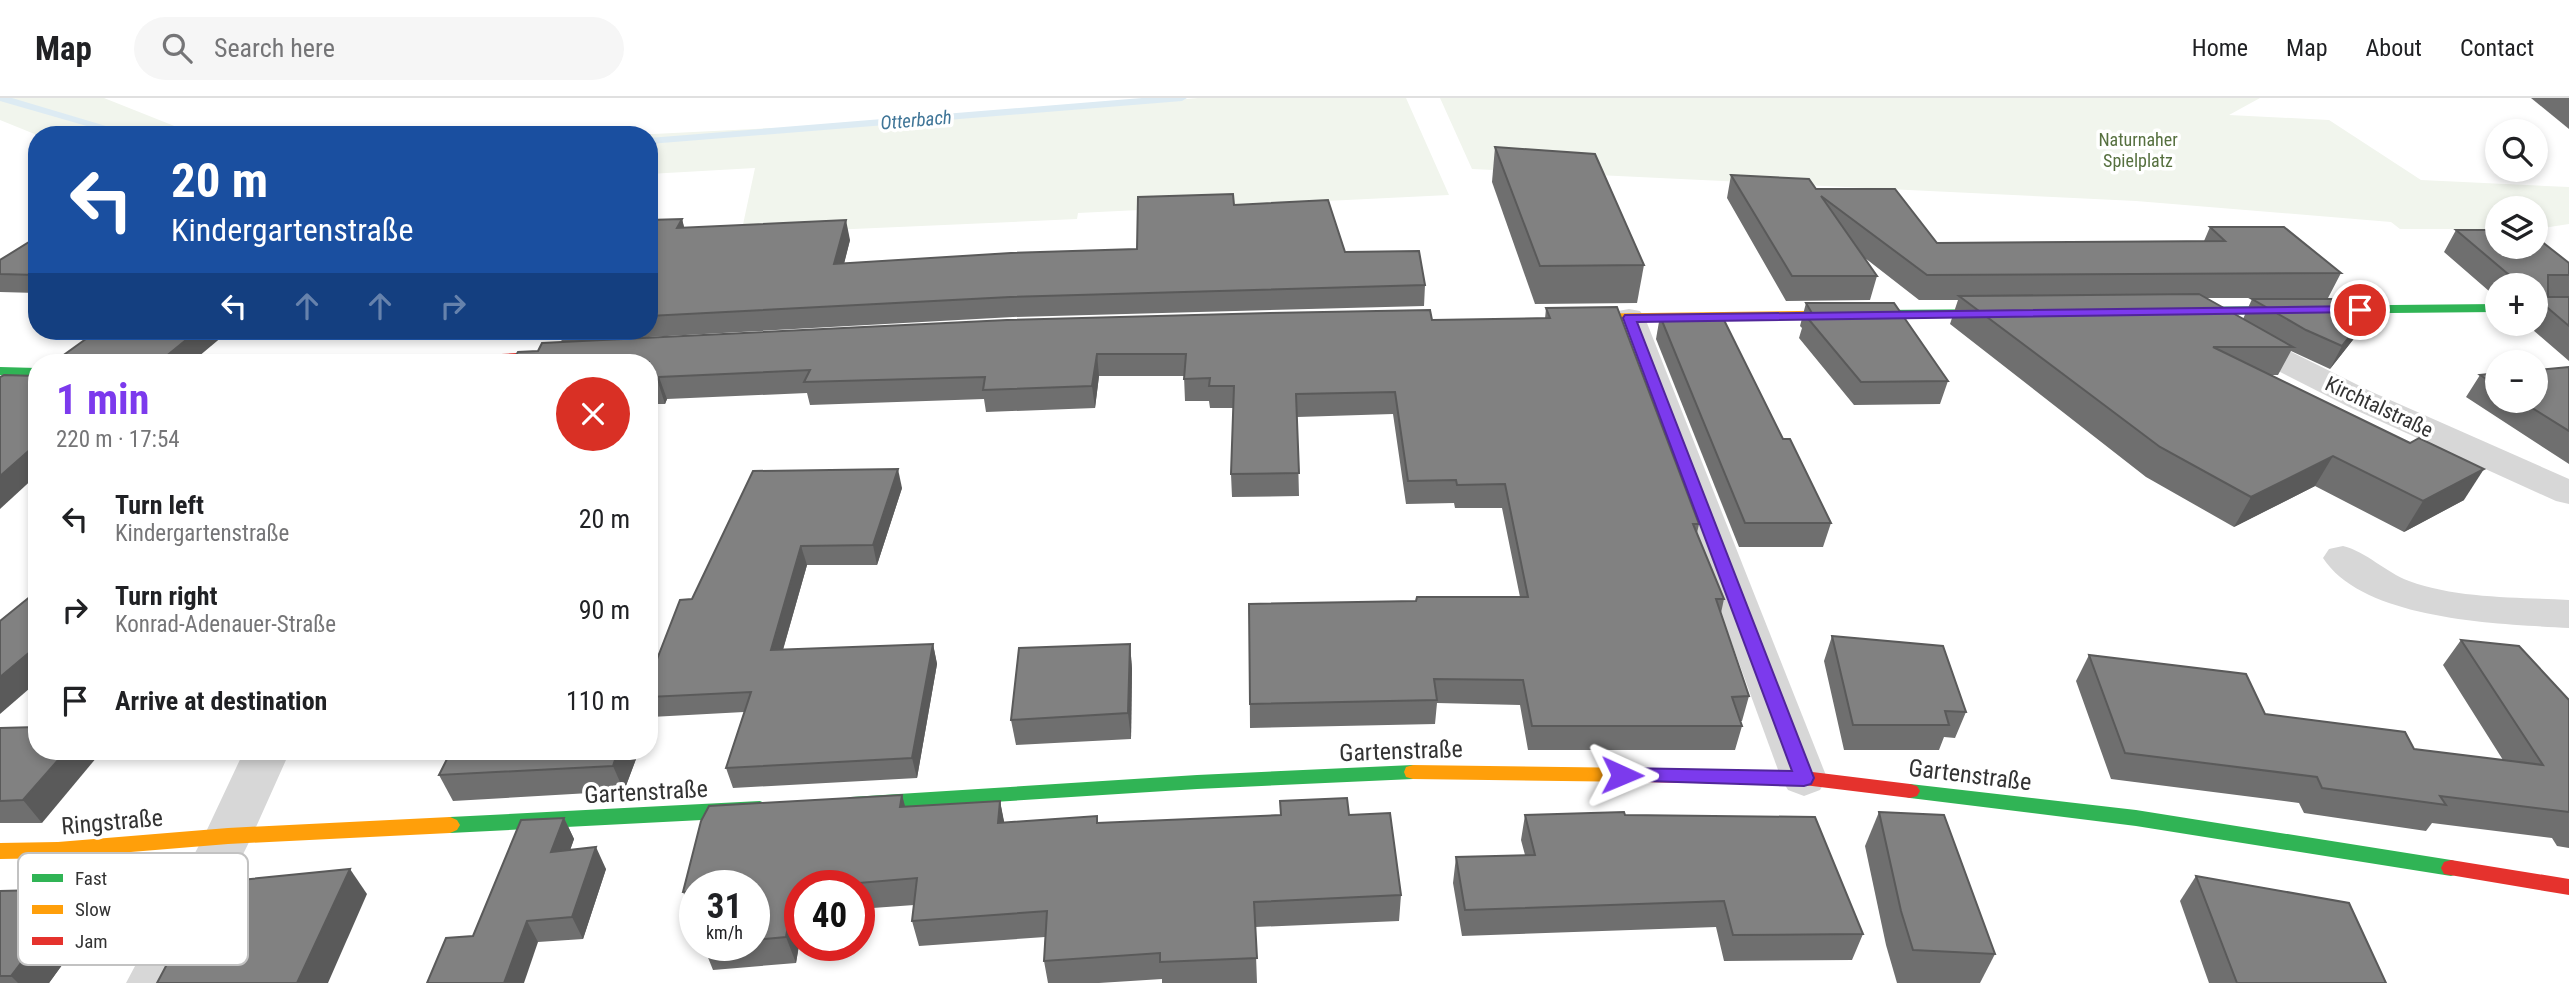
<!DOCTYPE html>
<html lang="en">
<head>
<meta charset="utf-8">
<style>
	:root { --surface:#fff; --page:#f6f6f6; --text:#202124; --muted:#757577; --line:#e0e0e0; --accent:#7c3aed }
	body { margin:0; font-family:"Roboto Condensed",sans-serif; background:var(--page); color:var(--text); height:100vh; display:flex; flex-direction:column; font-size:26px; white-space:nowrap }
	* { box-sizing:border-box; margin:0 }
	p { font-size:23px; color:var(--muted) }
	.icon { flex:none; width:38px; height:38px; fill:none; stroke:currentColor; stroke-width:2; stroke-linecap:round; stroke-linejoin:round }
	.map { position:relative; flex:1; overflow:hidden }
	.details { position:absolute; left:28px; top:256px; width:630px; height:406px; display:flex; flex-direction:column; background:var(--surface); border-radius:28px; box-shadow:0 4px 10px #0003 }
	.details>* { flex:none }
	.hud { position:absolute; left:28px; top:28px; width:630px; height:214px; border-radius:28px; box-shadow:0 4px 10px #0003; background:#1a4fa0; color:#fff; overflow:hidden }
	.fabs { position:absolute; left:2485px; top:21px; display:grid; gap:14px }
	.fabs a { display:grid; place-items:center; width:63px; height:63px; border-radius:50%; background:var(--surface); box-shadow:0 4px 10px #0003; font-size:35px }
	.speed { position:absolute; left:679px; top:772px; display:flex; gap:14px; font-size:35px; font-weight:700; text-align:center }
	.speed>* { display:grid; place-content:center; width:91px; height:91px; border-radius:50%; background:var(--surface); box-shadow:0 4px 10px #0003; line-height:1 }
	.speed small { font-size:18px; font-weight:400 }
	.speed .limit { border:10px solid #d22; background:#fff; color:#111 }
	.pin { position:absolute; display:grid; place-items:center; width:60px; height:60px; color:#fff; margin:-30px; border:4px solid #fff; border-radius:50%; box-shadow:0 2px 7px #0007 }
	.me { position:absolute; width:77px; margin:-38px; rotate:91deg; stroke-linejoin:round; filter:drop-shadow(0 0 5px #0008) }
	.turn { display:flex; align-items:center; gap:24px; height:147px; padding:0 28px; font-size:32px }
	.turn .icon { width:91px; height:91px; stroke-width:2.5 }
	.turn b { display:block; font-size:49px; line-height:60px }
	.lanes { display:flex; align-items:center; height:66px; padding:0 28px; background:#0003; justify-content:center; gap:35px; direction:ltr }
	.lanes .off { opacity:.35 }
	.round { display:grid; place-items:center; flex:none; width:74px; height:74px; border-radius:37px; background:var(--page) }
	.head { display:flex; align-items:center; justify-content:space-between; height:119px; padding:0 28px }
	h1 { font-size:42px; font-weight:700; line-height:52px; color:var(--accent) }
	ul { padding:0; list-style:none }
	li { display:flex; align-items:center; gap:21px; height:91px; padding:0 28px }
	li div { flex:1 }
	li b { display:block; font-size:26px }
	li em { font-style:normal }
	header { display:flex; align-items:center; gap:42px; box-sizing:border-box; height:98px; padding:0 35px; background:var(--surface); border-bottom:2px solid var(--line) }
	header strong { font-size:33px }
	nav { display:flex; gap:38px; margin-inline-start:auto; font-size:24px }
	.search { width:490px; height:63px; background:var(--page); display:flex; align-items:center; gap:18px; box-sizing:border-box; padding:0 24px; border-radius:38px; color:var(--muted); font-size:26px }
	.map>svg:first-child { display:block }
	.green { fill:#f1f5ed }
	.lines { fill:none; stroke-linecap:round; stroke-linejoin:round }
	.stream { fill:#ddebf3; fill-rule:evenodd }
	.street { fill:#d7d7d7; fill-rule:evenodd }
	.fast { fill:#30b455; fill-rule:evenodd }
	.slow { fill:#ff9f0a; fill-rule:evenodd }
	.jam { fill:#e5322d; fill-rule:evenodd }
	.wall { fill:#6f6f6f }
	.shaded-wall { fill:#5a5a5a }
	.building { fill:#818181; stroke:#5a5a5a; stroke-width:2 }
	.route { fill:#7c3aed; stroke:#51269a; stroke-width:2 }
	.labels { text-anchor:middle; dominant-baseline:central; stroke-width:7; stroke-linejoin:round; paint-order:stroke }
	.far-park-label { font-size:18px; fill:#56703f; stroke:#fff }
	.far-water-label { font-size:19px; font-style:italic; fill:#3f7597; stroke:#fff }
	.street-label { font-size:21px; fill:#333; stroke:#fff }
	.near-street-label { font-size:24px; fill:#333; stroke:#fff }
	.key { fill:#fff; stroke:#c2c2c2; stroke-width:2 }
	.key-label { font-size:19px; fill:#333 }
</style>
</head>
<body>
<header>
<strong>Map</strong>
<div class="search"><svg class="icon" aria-label="search" viewBox="0 0 24 24"><circle cx="10" cy="10" r="6"/><path d="M15 15l6 6"/></svg>Search here</div>
<nav><a>Home</a><a>Map</a><a>About</a><a>Contact</a></nav>
</header>
<div class="map">
<svg width="2569" height="885" viewBox="0 0 2569 885">
	<rect width="100%" height="100%" fill="#fff"/>
	<g class="green">
		<path d="M0 0H104L197 37H37L0 22Z"/>
		<path d="M1198 0H1406L1449 97 1078 115 1077 121 741 136 755 70 649 76V37H633L772 30 771 35Z"/>
		<path d="M1440 0H2260L2229 17 2329 22 2421 82 2569 89V126L2536 131V110H2497V131H2400L2391 124 2136 103 1472 71Z"/>
	</g>
	<g class="lines">
		<g class="stream">
			<path d="M0 0H12L136 37H118L0 3Z"/>
			<path d="M1142 0H1187L1182 3 649 46V40Z"/>
		</g>
		<g class="street">
			<path d="M1629 211 1640 213 1645 220 1827 680 1820 692 1804 698 1788 692 1781 680 1613 220 1618 213Z"/>
			<path d="M2238 230 2249 233 2372 294 2569 381V406L2556 403 2349 309 2227 247 2222 240 2227 233Z"/>
			<path d="M2343 448C2367 454 2385 474 2409 483 2458 501 2517 499 2569 502V530C2501 526 2364 523 2323 460L2329 451Z"/>
			<path d="M244 653H290L252 738 180 885H126L205 736Z"/>
		</g>
		<g class="fast">
			<path d="M2497 206V214L2176 217 2170 213 2176 209Z"/>
			<path d="M2004 211 2008 212V218L1879 220 1873 216 1879 212Z"/>
			<path d="M0 269 37 270V278L0 277Z"/>
			<path d="M1413 667 1420 669 1422 674 1420 679 1413 681 1197 691 851 713 844 711 841 706 844 701 851 699 1197 677Z"/>
			<path d="M1910 686 2136 712 2451 762 2458 764 2461 770 2458 776 2451 778 2136 728 1910 700 1903 698 1900 693 1903 688Z"/>
			<path d="M760 703 767 706 770 711 767 716 760 719 450 735 443 732 440 727 443 722 450 719Z"/>
		</g>
		<g class="slow">
			<path d="M1879 212 1883 213V219L1571 224 1565 220 1571 216Z"/>
			<path d="M1413 667 1639 670 1646 672 1648 677 1646 682 1639 684 1413 681 1406 679 1404 674 1406 669Z"/>
			<path d="M450 719 457 722 460 727 457 732 450 735 228 746 58 760 0 761V745L58 744 228 730Z"/>
		</g>
		<g class="jam">
			<path d="M567 252 574 256 572 259 495 264H425L432 260Z"/>
			<path d="M1639 670 1804 673 1910 686 1917 688 1920 693 1917 698 1910 700 1804 687 1639 684 1632 682 1630 677 1632 672Z"/>
			<path d="M2451 762 2569 781V797L2444 776 2441 770 2444 764Z"/>
		</g>
	</g>
	<g class="wall">
		<path d="M2531 0H2569V31Z"/>
		<path d="M1495 49 1644 167 1637 205 1535 206 1492 84Z"/>
		<path d="M1731 77 1816 91 1937 145 2204 143 2210 129 2341 175 2328 200H2206L2243 221 2252 201 2363 229 2330 271 2291 253 2278 277H2271L2464 402 2404 434 2315 388 2234 429 2146 379 1950 226 1958 202H1919L1865 160 1877 178 1870 202 1786 203 1727 100Z"/>
		<path d="M1234 107 1425 187 1424 208 1013 219 630 240 1432 222 1545 221 1546 210 1699 426 1697 435 1724 501 1721 515 1749 598 1742 623H1740L1742 628 1735 652H1528L1520 607 1437 605 1435 626 1250 630 1249 506 1416 503 1520 499 1502 410H1455L1454 405 1406 406 1393 316 1297 319 1299 398 1232 399 1231 376 1233 310H1210L1209 303H1185L1184 278H1099L1095 310 986 314 984 301 810 307 807 295 667 301 665 306H656L654 311H649V264L538 253 562 244 558 233H649V122L682 121 684 130 850 142 844 165 1137 151Z"/>
		<path d="M2456 132 2569 165V263L2526 226H2536V187H2497V200L2444 154Z"/>
		<path d="M37 139V195L0 194V162Z"/>
		<path d="M1806 205 1948 283 1940 306 1854 307 1799 240 1802 230 1800 228Z"/>
		<path d="M1660 218 1783 341 1831 425 1823 449H1739L1656 241Z"/>
		<path d="M2569 269V366L2466 299 2480 277 2497 275V303H2536Z"/>
		<path d="M902 390 877 467H807L783 552 933 546 937 566 917 680 733 690 726 670 744 614 651 619 649 623V563L654 569 692 501Z"/>
		<path d="M1832 538 1966 614 1955 640 1944 639 1939 652H1844L1824 563Z"/>
		<path d="M2461 542 2569 602V750L2557 748 2552 740 2432 725 2426 733 2304 715 2299 705 2111 681 2076 583 2089 557 2265 616 2414 651 2503 662 2443 567Z"/>
		<path d="M1130 546 1132 571 1131 641 1016 647 1011 622Z"/>
		<path d="M0 630 42 725H0Z"/>
		<path d="M639 653 624 693 453 703 439 677Z"/>
		<path d="M902 697 905 709 1000 703 1004 725 1097 718 1098 725 1280 717V703L1347 700 1349 717 1390 715 1401 797 1399 823 1255 829 1257 885H1162V881L1099 885H1048L1044 863 1045 839 919 848 912 823 914 807 859 811V788H800V841L796 865 713 872 703 847H754V788H695V819H694L683 794 701 723 709 708Z"/>
		<path d="M1879 714 1995 856 1980 885H1897L1886 847 1865 748Z"/>
		<path d="M1525 717H1625L1863 836 1852 862 1724 863 1716 829 1462 838 1453 785 1456 759 1525 757 1521 742Z"/>
		<path d="M564 720 574 741 570 752 606 771 583 841 538 844 473 838Z"/>
		<path d="M2196 778 2386 885H2209L2180 803Z"/>
		<path d="M77 791 99 816 49 885H0V793Z"/>
	</g>
	<g class="shaded-wall">
		<path d="M682 121 687 140 677 130Z"/>
		<path d="M846 122 850 142 839 186 834 166Z"/>
		<path d="M2376 206 2363 229 2330 271 2342 248Z"/>
		<path d="M197 233H229L192 264H159Z"/>
		<path d="M1097 256 1099 278 1095 310 1092 288Z"/>
		<path d="M659 279 667 301 665 306 658 284Z"/>
		<path d="M649 286 656 306 654 311 649 297Z"/>
		<path d="M33 349 37 355V377L0 411V378Z"/>
		<path d="M2333 358 2315 388 2234 429 2251 399Z"/>
		<path d="M898 371 902 390 877 467 873 447Z"/>
		<path d="M2484 371 2464 402 2404 434 2423 403Z"/>
		<path d="M801 448 807 467 777 572 771 552Z"/>
		<path d="M933 546 937 566 917 680 912 660Z"/>
		<path d="M1130 546 1132 571 1131 641 1128 615Z"/>
		<path d="M37 548V584L0 616V579Z"/>
		<path d="M652 563 662 588 649 599V570Z"/>
		<path d="M66 653H102L42 725 23 702Z"/>
		<path d="M618 653H639L624 693 613 668Z"/>
		<path d="M902 697 909 723 900 709Z"/>
		<path d="M1000 703 1005 728 998 725Z"/>
		<path d="M564 720 574 741 562 775 551 754Z"/>
		<path d="M596 749 606 771 583 841 572 819Z"/>
		<path d="M350 771 367 796 328 885H297Z"/>
		<path d="M795 790 800 802V841L796 865 786 839Z"/>
		<path d="M77 791 99 816 49 885H18L11 878Z"/>
		<path d="M527 823 538 844 524 885H504Z"/>
	</g>
	<g class="building">
		<path d="M1495 49 1595 56 1644 167 1540 168Z"/>
		<path d="M1731 77 1809 81 1816 91H1895L1937 145 2225 143 2210 129H2284L2341 175 1927 177 1821 98 1877 178H1792Z"/>
		<path d="M1233 96 1234 107 1328 102 1345 154 1419 153 1425 187 1010 199 649 218V122L682 121 677 130 846 122 834 166 1011 155 1137 151 1138 99Z"/>
		<path d="M2456 132H2497V149H2536V139L2569 165V177H2548V199H2569V228L2536 200V187H2521Z"/>
		<path d="M37 139V177L0 176V162Z"/>
		<path d="M2199 196 2293 249H2213L2410 345 2419 340 2484 371 2423 403 2333 358 2251 399 2160 349 1959 198Z"/>
		<path d="M2252 201H2368L2376 206 2342 248 2306 232Z"/>
		<path d="M1806 205H1894L1948 283 1861 284 1805 217H1813Z"/>
		<path d="M1617 209 1699 426H1693L1724 501H1716L1749 598 1732 599 1742 628H1532L1523 582 1434 581 1437 602 1250 606 1249 506 1416 503 1417 499H1528L1505 386 1457 387 1456 382 1408 383 1395 294 1296 296 1299 375 1231 376 1234 288H1209L1210 280 1184 281 1186 256H1097L1092 288 983 292 985 279 804 284 810 272 659 279 658 284H649V264H512L518 254 538 253 542 245 1007 222 1270 215 1430 212 1432 222 1550 220 1546 210Z"/>
		<path d="M1660 218H1722L1783 341H1790L1831 425H1745Z"/>
		<path d="M97 233H197L159 264H54Z"/>
		<path d="M2569 269V333L2521 303H2536V272Z"/>
		<path d="M2497 275V288L2480 277Z"/>
		<path d="M4 277 36 278 37 277V349H33L0 378V279Z"/>
		<path d="M898 371 873 447 801 448 771 552 933 546 912 660 726 670 751 594 649 599V582L680 502 692 501 753 373Z"/>
		<path d="M37 493V548L0 579V523Z"/>
		<path d="M1832 538 1943 548 1966 614 1945 613 1949 627H1853Z"/>
		<path d="M2461 542 2519 548 2569 602V714L2440 698 2446 707 2322 690 2317 679 2125 655 2089 557 2246 576 2265 616 2405 634 2414 651 2543 667Z"/>
		<path d="M1130 546 1128 615 1011 622 1019 550Z"/>
		<path d="M37 629V653H66L23 702 0 703V630Z"/>
		<path d="M451 653H618L613 668 439 677Z"/>
		<path d="M902 697 900 709 1000 703 998 725 1097 718V725L1281 717 1280 703 1347 700 1349 717 1390 715 1401 797 1254 804 1257 860 1160 864V855L1044 863 1047 813 912 823 917 780 823 788H800V789L795 790 786 839 754 842V788H695V793L683 794 701 723 709 708Z"/>
		<path d="M1624 714 1625 717 1815 719 1863 836 1733 837 1724 803 1465 812 1456 759 1535 757 1525 717Z"/>
		<path d="M1879 714 1944 717 1995 856 1913 852 1901 813Z"/>
		<path d="M564 720 551 754 596 749 572 819 527 823 504 885H427L446 840 473 838 521 722Z"/>
		<path d="M350 771 297 885H157L210 785Z"/>
		<path d="M2196 778 2349 805 2386 885H2237Z"/>
		<path d="M77 791 11 878H0V793Z"/>
	</g>
	<path class="route" d="M2360 208 2366 212 2364 214 1637 224 1814 680 1811 686 1804 688 1615 682 1612 677 1615 672 1622 670 1792 673 1623 220 1625 217Z"/>
	<g class="labels">
		<g class="far-park-label">
			<text x="2138" y="41">Naturnaher<tspan x="2138" dy="21">Spielplatz</tspan></text>
		</g>
		<g class="far-water-label">
			<text transform="translate(916 22) rotate(-5)">Otterbach</text>
		</g>
		<g class="street-label">
			<text transform="translate(2379 309) rotate(25)">Kirchtalstraße</text>
		</g>
		<g class="near-street-label">
			<text transform="translate(1401 653) rotate(-2)">Gartenstraße</text>
			<text transform="translate(1970 677) rotate(7)">Gartenstraße</text>
			<text transform="translate(646 694) rotate(-3)">Gartenstraße</text>
			<text transform="translate(112 724) rotate(-5)">Ringstraße</text>
		</g>
	</g>
	<rect x="18" y="755" width="230" height="112" rx="10" class="key"/>
	<rect x="32" y="776" width="31" height="8" fill="#30b455"/>
	<rect x="32" y="807" width="31" height="9" fill="#ff9f0a"/>
	<rect x="32" y="839" width="31" height="8" fill="#e5322d"/>
	<g class="key-label">
		<text x="75" y="787">Fast</text>
		<text x="75" y="818">Slow</text>
		<text x="75" y="850">Jam</text>
	</g>
</svg>
<div class="fabs">
<a><svg class="icon" aria-label="search" viewBox="0 0 24 24"><circle cx="10" cy="10" r="6"/><path d="M15 15l6 6"/></svg></a>
<a><svg class="icon" aria-label="layers" viewBox="0 0 24 24"><path d="M12 4l9 5-9 5-9-5zM3 14l9 5 9-5"/></svg></a>
<a>+</a>
<a>−</a>
</div>
<div class="speed"><div>31<small>km/h</small></div><div class="limit">40</div></div>
<div class="pin" style="left:2360px;top:212px;background:#d93025"><svg class="icon" aria-label="arrive" viewBox="0 0 24 24"><path d="M6 21V4h12l-3 4 3 4H6"/></svg></div>
<svg class="me" style="left:1622px;top:677px" viewBox="-20 -20 40 40"><path d="M0-17L14 15 0 8-14 15z" fill="#7c3aed" stroke="#fff" stroke-width="4"/></svg>
<div class="hud">
<div class="turn"><svg class="icon" aria-label="left" viewBox="0 0 24 24"><path d="M17 20v-9H6M10 6l-5 5 5 5"/></svg><div><b>20 m</b>Kindergartenstraße</div></div>
<div class="lanes"><svg class="icon" aria-label="left" viewBox="0 0 24 24"><path d="M17 20v-9H6M10 6l-5 5 5 5"/></svg><svg class="icon off" aria-label="ahead" viewBox="0 0 24 24"><path d="M12 20V5M6 11l6-6 6 6"/></svg><svg class="icon off" aria-label="ahead" viewBox="0 0 24 24"><path d="M12 20V5M6 11l6-6 6 6"/></svg><svg class="icon off" aria-label="right" viewBox="0 0 24 24"><path d="M7 20v-9h11M14 6l5 5-5 5"/></svg></div>
</div>
<section class="details">
<div class="head"><div><h1>1 min</h1><p>220 m · 17:54</p></div><a class="round" style="background:#d93025;color:#fff"><svg class="icon" aria-label="close" viewBox="0 0 24 24"><path d="M6 6l12 12M18 6L6 18"/></svg></a></div>
<ul>
<li><svg class="icon" aria-label="left" viewBox="0 0 24 24"><path d="M17 20v-9H6M10 6l-5 5 5 5"/></svg><div><b>Turn left</b><p>Kindergartenstraße</p></div><em>20 m</em></li>
<li><svg class="icon" aria-label="right" viewBox="0 0 24 24"><path d="M7 20v-9h11M14 6l5 5-5 5"/></svg><div><b>Turn right</b><p>Konrad-Adenauer-Straße</p></div><em>90 m</em></li>
<li><svg class="icon" aria-label="arrive" viewBox="0 0 24 24"><path d="M6 21V4h12l-3 4 3 4H6"/></svg><div><b>Arrive at destination</b></div><em>110 m</em></li>
</ul>
</section>
</div>
</body>
</html>
